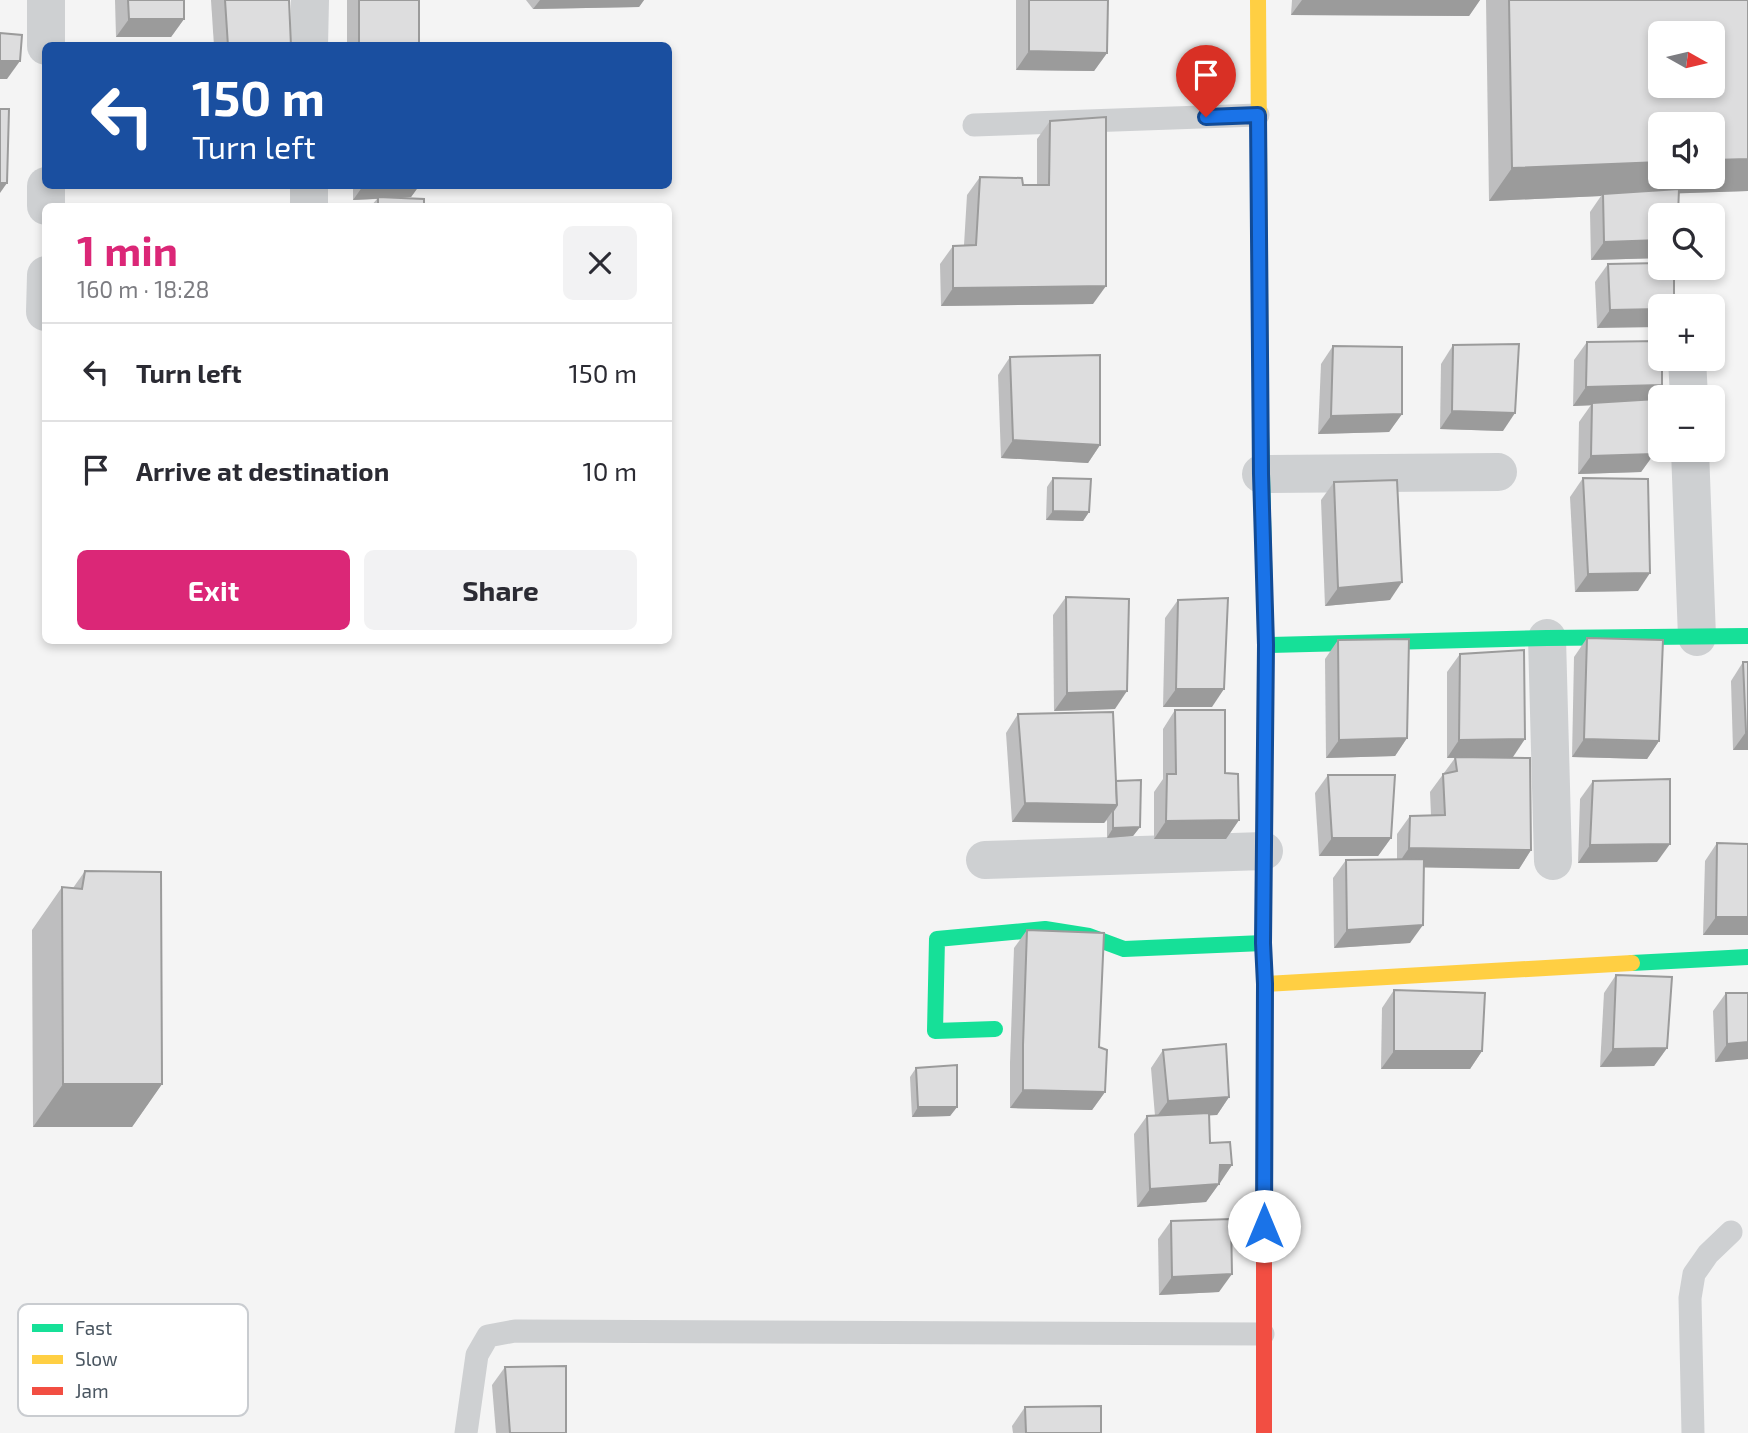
<!DOCTYPE html>
<html lang="en">
<head>
<meta charset="utf-8">
<style>
	:root { --surface:#fff; --page:#f2f2f3; --text:#2b2b33; --muted:#7c7c81; --line:#e1e1e2; --accent:#db2777 }
	body { margin:0; font-family:"Exo 2",sans-serif; background:var(--page); color:var(--text); height:100vh; display:flex; flex-direction:column; font-size:26px; white-space:nowrap }
	* { box-sizing:border-box; margin:0 }
	p { font-size:23px; color:var(--muted) }
	.icon { flex:none; width:38px; height:38px; fill:none; stroke:currentColor; stroke-width:2; stroke-linecap:round; stroke-linejoin:round }
	.map { position:relative; flex:1; overflow:hidden }
	.sheet { position:absolute; left:42px; top:203px; width:630px; height:441px; display:flex; flex-direction:column; background:var(--surface); border-radius:10px; box-shadow:0 4px 10px #0003 }
	.sheet>* { flex:none }
	.hud { position:absolute; left:42px; top:42px; width:630px; height:147px; border-radius:10px; box-shadow:0 4px 10px #0003; background:#1a4fa0; color:#fff; overflow:hidden }
	.needle { width:46px; rotate:98deg }
	.controls { position:absolute; left:1648px; top:21px; display:grid; gap:14px }
	.controls a { display:grid; place-items:center; width:77px; height:77px; border-radius:10px; background:var(--surface); box-shadow:0 4px 10px #0003; font-size:35px }
	.pin { position:absolute; display:grid; place-items:center; width:60px; height:60px; color:#fff; margin:-72px -30px; border-radius:50% 50% 50% 0; rotate:-45deg; box-shadow:0 0 7px #0007 }
	.pin .icon { rotate:45deg }
	.me { position:absolute; width:77px; margin:-38px; rotate:0deg; stroke-linejoin:round; filter:drop-shadow(0 0 5px #0008) }
	.turn { display:flex; align-items:center; gap:24px; height:147px; padding:0 35px; font-size:32px }
	.turn .icon { width:91px; height:91px; stroke-width:2.5 }
	.turn b { display:block; font-size:49px; line-height:60px }
	.round { display:grid; place-items:center; flex:none; width:74px; height:74px; border-radius:10px; background:var(--page) }
	.overview { display:flex; align-items:center; justify-content:space-between; height:119px; padding:0 35px }
	h1 { font-size:42px; font-weight:700; line-height:52px; color:var(--accent) }
	.button { display:flex; gap:14px; margin-top:auto; padding:14px 35px }
	.button a { flex:1; height:80px; border-radius:10px; background:var(--accent); color:#fff; font-size:28px; font-weight:700; line-height:80px; text-align:center }
	.button a+a { background:var(--page); color:var(--text) }
	ul { padding:0; list-style:none }
	li { display:flex; align-items:center; gap:21px; height:98px; padding:0 35px; border-top:2px solid var(--line) }
	li div { flex:1 }
	li b { display:block; font-size:26px }
	li em { font-style:normal }
	.map>svg:first-child { display:block }
	.lines { fill:none; stroke-linecap:round; stroke-linejoin:round }
	.lane { stroke:#ced0d2; stroke-width:23 }
	.street { stroke:#ced0d2; stroke-width:38 }
	.fast { stroke:#16e098; stroke-width:16 }
	.slow { stroke:#ffcf43; stroke-width:16 }
	.jam { stroke:#f24e42; stroke-width:16 }
	.wall { fill:#bebebf }
	.shaded-wall { fill:#9b9b9b }
	.building { fill:#ddddde; stroke:#9b9b9b; stroke-width:2; fill-rule:evenodd }
	.route-casing { stroke:#114b97; stroke-width:18 }
	.route { stroke:#1a73e8; stroke-width:12 }
	.key { fill:#fff; stroke:#c9ccd0; stroke-width:2 }
	.key-label { font-size:19px; fill:#4a5661 }
</style>
</head>
<body>
<div class="map">
<svg width="1748" height="1433" viewBox="0 0 1748 1433">
	<rect width="100%" height="100%" fill="#f4f4f4"/>
	<g class="lines">
		<g class="lane">
			<path d="M974 125 1258 115"/>
			<path d="M466 1433 477 1355 488 1336 515 1331 1263 1334"/>
			<path d="M1693 1433 1690 1298 1694 1274 1708 1254 1731 1232"/>
		</g>
		<g class="street">
			<path d="M46 46V0"/>
			<path d="M309 46 310 0"/>
			<path d="M309 186V206"/>
			<path d="M46 206V186"/>
			<path d="M45 312 46 275"/>
			<path d="M1687 359 1689 397"/>
			<path d="M1690 450 1697 637"/>
			<path d="M1261 474 1498 472"/>
			<path d="M1547 638 1553 861"/>
			<path d="M985 860 1264 851"/>
		</g>
		<g class="fast">
			<path d="M1261 431 1266 645 1263 943 1265 984 1264 1218"/>
			<path d="M1266 645 1547 638 1748 636"/>
			<path d="M1632 963 1748 957"/>
			<path d="M995 1029 935 1031 937 939 1045 929 1089 936 1124 949 1263 943"/>
		</g>
		<g class="slow">
			<path d="M1258 0 1261 431"/>
			<path d="M1265 984 1632 963"/>
		</g>
		<path class="jam" d="M1264 1433V1218"/>
	</g>
	<g class="wall">
		<path d="M115 0H184V19L171 37H116Z"/>
		<path d="M211 0H289L291 46H214Z"/>
		<rect x="347" y="0" width="72" height="46"/>
		<path d="M526 0H644L639 7 533 9Z"/>
		<path d="M1016 0H1108L1107 53 1094 71 1016 70Z"/>
		<path d="M1292 0H1480L1469 16 1291 15Z"/>
		<path d="M1486 0H1748V191L1679 193 1661 215V258L1591 260 1590 212 1601 196 1489 201Z"/>
		<path d="M1050 121 1093 304 941 306 940 264 953 246 964 245 967 195 980 177 1023 185H1037V139Z"/>
		<path d="M353 186H419L411 197 396 198 424 206H371L377 199 353 200Z"/>
		<path d="M1608 264 1674 306 1597 328 1595 282Z"/>
		<path d="M1587 342 1662 385 1652 399 1654 454 1641 472 1578 474 1579 422 1591 405 1573 406 1574 360Z"/>
		<path d="M1453 345 1503 431 1440 429 1441 364Z"/>
		<path d="M1333 346 1402 414 1389 432 1318 434 1321 364Z"/>
		<path d="M1010 357 1100 445 1088 463 1001 458 998 375Z"/>
		<path d="M1053 478 1089 512 1083 521 1046 520 1047 487Z"/>
		<path d="M1583 478 1638 591 1575 592 1570 497Z"/>
		<path d="M1334 482 1390 600 1325 606 1321 500Z"/>
		<path d="M1066 597 1115 709 1054 711 1053 615Z"/>
		<path d="M1178 600 1212 707H1163L1165 618Z"/>
		<path d="M1587 638 1659 741 1647 759 1572 757 1574 657Z"/>
		<path d="M1338 640 1407 738 1395 756 1326 758 1325 659Z"/>
		<path d="M1460 654 1513 757 1480 758 1531 850 1519 869 1424 867 1410 943 1334 948 1333 878 1346 860 1397 859V834L1410 816 1431 815 1430 792 1455 758H1447V672Z"/>
		<path d="M1743 662H1748V750H1733L1731 681Z"/>
		<path d="M1175 710 1225 773 1239 820 1226 839H1154V792L1163 779V729Z"/>
		<path d="M1018 714 1116 781 1140 827 1133 836 1107 838V820L1104 823 1012 822 1006 733Z"/>
		<path d="M1328 775 1391 838 1378 856H1319L1315 793Z"/>
		<path d="M1593 781 1657 862 1578 863 1580 799Z"/>
		<path d="M1717 843 1748 935H1703L1705 861Z"/>
		<path d="M85 871 162 1084 132 1127H33L32 930 62 887 73 888Z"/>
		<path d="M1027 930 1099 1047 1105 1092 1092 1110 1010 1108V1063L1014 948Z"/>
		<path d="M1616 975 1667 1048 1654 1066 1600 1067 1604 993Z"/>
		<path d="M1394 990 1482 1051 1470 1069H1381L1382 1008Z"/>
		<path d="M1726 993 1748 1059 1715 1062 1713 1011Z"/>
		<path d="M1163 1050 1229 1097 1217 1115H1209L1210 1143 1232 1165 1206 1202 1137 1207 1134 1134 1147 1116H1155L1151 1068Z"/>
		<path d="M916 1068 957 1107 950 1116 912 1117 910 1077Z"/>
		<path d="M1171 1221 1219 1292 1159 1295 1158 1239Z"/>
		<path d="M505 1367 566 1433H496L492 1385Z"/>
		<path d="M1025 1407 1101 1433H1013L1012 1426Z"/>
	</g>
	<g class="shaded-wall">
		<path d="M540 0H644L639 7 533 9Z"/>
		<path d="M1302 0H1480L1469 16 1291 15Z"/>
		<path d="M129 19H184L171 37H116Z"/>
		<path d="M1029 51 1107 53 1094 71 1016 70Z"/>
		<path d="M0 61H20L7 79H0Z"/>
		<path d="M1748 159V191L1603 196V194L1601 196 1489 201 1512 168 1661 162V177H1713V160Z"/>
		<path d="M0 183H7L0 193Z"/>
		<path d="M363 186H419L411 197 353 200Z"/>
		<path d="M1661 240V258L1591 260 1604 242Z"/>
		<path d="M1106 286 1093 304 941 306 953 288Z"/>
		<path d="M1661 309V327L1597 328 1610 310Z"/>
		<path d="M1662 385 1649 403 1573 406 1586 387Z"/>
		<path d="M1452 411 1515 413 1503 431 1440 429Z"/>
		<path d="M1402 414 1389 432 1318 434 1331 416Z"/>
		<path d="M1013 440 1100 445 1088 463 1001 458Z"/>
		<path d="M1654 454 1641 472 1578 474 1591 456Z"/>
		<path d="M1053 511 1089 512 1083 521 1046 520Z"/>
		<path d="M1650 573 1638 591 1575 592 1588 574Z"/>
		<path d="M1402 582 1390 600 1325 606 1338 588Z"/>
		<path d="M1176 689H1224L1212 707H1163Z"/>
		<path d="M1127 691 1115 709 1054 711 1067 693Z"/>
		<path d="M1746 732H1748V750H1733Z"/>
		<path d="M1407 738 1395 756 1326 758 1339 740Z"/>
		<path d="M1525 739 1513 757 1447 758 1459 740Z"/>
		<path d="M1584 739 1659 741 1647 759 1572 757Z"/>
		<path d="M1025 803 1117 805 1104 823 1012 822Z"/>
		<path d="M1239 820 1226 839H1154L1166 821Z"/>
		<path d="M1140 827 1133 836 1107 838 1113 828Z"/>
		<path d="M1332 838H1391L1378 856H1319Z"/>
		<path d="M1670 844 1657 862 1578 863 1590 845Z"/>
		<path d="M1409 848 1531 850 1519 869 1396 867Z"/>
		<path d="M1716 917H1748V935H1703Z"/>
		<path d="M1423 925 1410 943 1334 948 1347 930Z"/>
		<path d="M1748 1042V1059L1715 1062 1727 1044Z"/>
		<path d="M1667 1048 1654 1066 1600 1067 1613 1049Z"/>
		<path d="M1394 1051H1482L1470 1069H1381Z"/>
		<path d="M63 1084H162L132 1127H33Z"/>
		<path d="M1023 1090 1105 1092 1092 1110 1010 1108Z"/>
		<path d="M1229 1097 1217 1115 1155 1119 1168 1101Z"/>
		<path d="M918 1107H957L950 1116 912 1117Z"/>
		<path d="M1220 1165H1232L1220 1183 1207 1184Z"/>
		<path d="M1219 1184 1206 1202 1137 1207 1150 1189Z"/>
		<path d="M1232 1274 1219 1292 1159 1295 1172 1277Z"/>
	</g>
	<g class="building">
		<path d="M128 0H184V19H129Z"/>
		<path d="M225 0H289L291 46H228Z"/>
		<rect x="359" y="0" width="60" height="46"/>
		<path d="M1029 0H1108L1107 53 1029 51Z"/>
		<path d="M1509 0H1748V159L1713 160V124H1661V162L1512 168ZM1661 33H1713V86H1661Z"/>
		<path d="M0 33 22 35 20 61H0Z"/>
		<path d="M0 109H9L7 183H0Z"/>
		<path d="M1106 117V286L953 288V246L976 245 980 177 1022 178 1023 185H1049L1050 121Z"/>
		<path d="M1679 189 1678 215H1661V240L1604 242 1603 194Z"/>
		<path d="M378 197 424 199V206H378Z"/>
		<path d="M1661 263V268H1674V306H1661V309L1610 310 1608 264Z"/>
		<path d="M1661 341V359H1662V385L1586 387 1587 342Z"/>
		<path d="M1519 344 1515 413 1452 411 1453 345Z"/>
		<path d="M1333 346 1402 347V414L1331 416Z"/>
		<path d="M1100 355V445L1013 440 1010 357Z"/>
		<path d="M1657 399 1654 454 1591 456 1592 403Z"/>
		<path d="M1053 478 1091 479 1089 512 1053 511Z"/>
		<path d="M1583 478 1648 479 1650 573 1588 574Z"/>
		<path d="M1397 480 1402 582 1338 588 1334 482Z"/>
		<path d="M1066 597 1129 599 1127 691 1067 693Z"/>
		<path d="M1228 598 1224 689H1176L1178 600Z"/>
		<path d="M1587 638 1663 640 1659 741 1584 739Z"/>
		<path d="M1409 639 1407 738 1339 740 1338 640Z"/>
		<path d="M1524 650 1525 739 1459 740 1460 654Z"/>
		<path d="M1743 662H1748V732H1746Z"/>
		<path d="M1175 710H1225V773L1238 774 1239 820 1166 821 1167 774H1176Z"/>
		<path d="M1113 712 1117 805 1025 803 1018 714Z"/>
		<path d="M1455 757 1530 758 1531 850 1409 848 1410 816 1445 815 1443 774 1457 771Z"/>
		<path d="M1328 775H1395L1391 838H1332Z"/>
		<path d="M1670 779V844L1590 845 1593 781Z"/>
		<path d="M1141 780 1140 827 1113 828V811L1117 805 1116 781Z"/>
		<path d="M1717 843 1748 844V917H1716Z"/>
		<path d="M1424 859 1423 925 1347 930 1346 860Z"/>
		<path d="M85 871 161 872 162 1084H63L62 887 82 889Z"/>
		<path d="M1027 930 1104 933 1099 1047 1107 1050 1105 1092 1023 1090V1045Z"/>
		<path d="M1616 975 1672 977 1667 1048 1613 1049Z"/>
		<path d="M1394 990 1485 993 1482 1051H1394Z"/>
		<path d="M1726 993H1748V1042L1727 1044Z"/>
		<path d="M1226 1044 1229 1097 1168 1101 1163 1050Z"/>
		<path d="M957 1065V1107H918L916 1068Z"/>
		<path d="M1209 1113 1210 1143 1230 1142 1232 1165H1220L1219 1184 1150 1189 1147 1116Z"/>
		<path d="M1231 1219 1232 1274 1172 1277 1171 1221Z"/>
		<path d="M566 1366V1433H510L505 1367Z"/>
		<path d="M1101 1406V1433H1026L1025 1407Z"/>
	</g>
	<g class="lines">
		<g class="route-casing">
			<path id="route" d="M1206 117 1258 115 1261 474 1266 645 1263 943 1265 984 1264 1226"/>
		</g>
		<use href="#route" class="route"/>
	</g>
	<rect x="18" y="1304" width="230" height="112" rx="10" class="key"/>
	<rect x="32" y="1324" width="31" height="8" fill="#16e098"/>
	<rect x="32" y="1355" width="31" height="9" fill="#ffcf43"/>
	<rect x="32" y="1387" width="31" height="8" fill="#f24e42"/>
	<g class="key-label">
		<text x="75" y="1335">Fast</text>
		<text x="75" y="1366">Slow</text>
		<text x="75" y="1398">Jam</text>
	</g>
</svg>
<div class="controls">
<a><svg class="needle" viewBox="-14 -14 28 28"><path d="M0-13l5 13h-10z" fill="#e53935"/><path d="M0 13l5-13h-10z" fill="#7c7c81"/></svg></a>
<a><svg class="icon" aria-label="sound" viewBox="0 0 24 24"><path d="M4 9h4l5-4v14l-5-4H4zM17 9q2 3 0 6"/></svg></a>
<a><svg class="icon" aria-label="search" viewBox="0 0 24 24"><circle cx="10" cy="10" r="6"/><path d="M15 15l6 6"/></svg></a>
<a>+</a>
<a>−</a>
</div>
<div class="pin" style="left:1206px;top:117px;background:#d93025"><svg class="icon" aria-label="arrive" viewBox="0 0 24 24"><path d="M6 21V4h12l-3 4 3 4H6"/></svg></div>
<svg class="me" style="left:1264px;top:1226px" viewBox="-20 -20 40 40"><circle r="19" fill="#fff"/><path d="M0-13L10 11 0 6-10 11z" fill="#1a73e8"/></svg>
<div class="hud">
<div class="turn"><svg class="icon" aria-label="left" viewBox="0 0 24 24"><path d="M17 20v-9H6M10 6l-5 5 5 5"/></svg><div><b>150 m</b>Turn left</div></div>
</div>
<section class="sheet">
<div class="overview"><div><h1>1 min</h1><p>160 m · 18:28</p></div><a class="round"><svg class="icon" aria-label="close" viewBox="0 0 24 24"><path d="M6 6l12 12M18 6L6 18"/></svg></a></div>
<ul>
<li><svg class="icon" aria-label="left" viewBox="0 0 24 24"><path d="M17 20v-9H6M10 6l-5 5 5 5"/></svg><div><b>Turn left</b></div><em>150 m</em></li>
<li><svg class="icon" aria-label="arrive" viewBox="0 0 24 24"><path d="M6 21V4h12l-3 4 3 4H6"/></svg><div><b>Arrive at destination</b></div><em>10 m</em></li>
</ul>
<div class="button"><a>Exit</a><a>Share</a></div>
</section>
</div>
</body>
</html>
